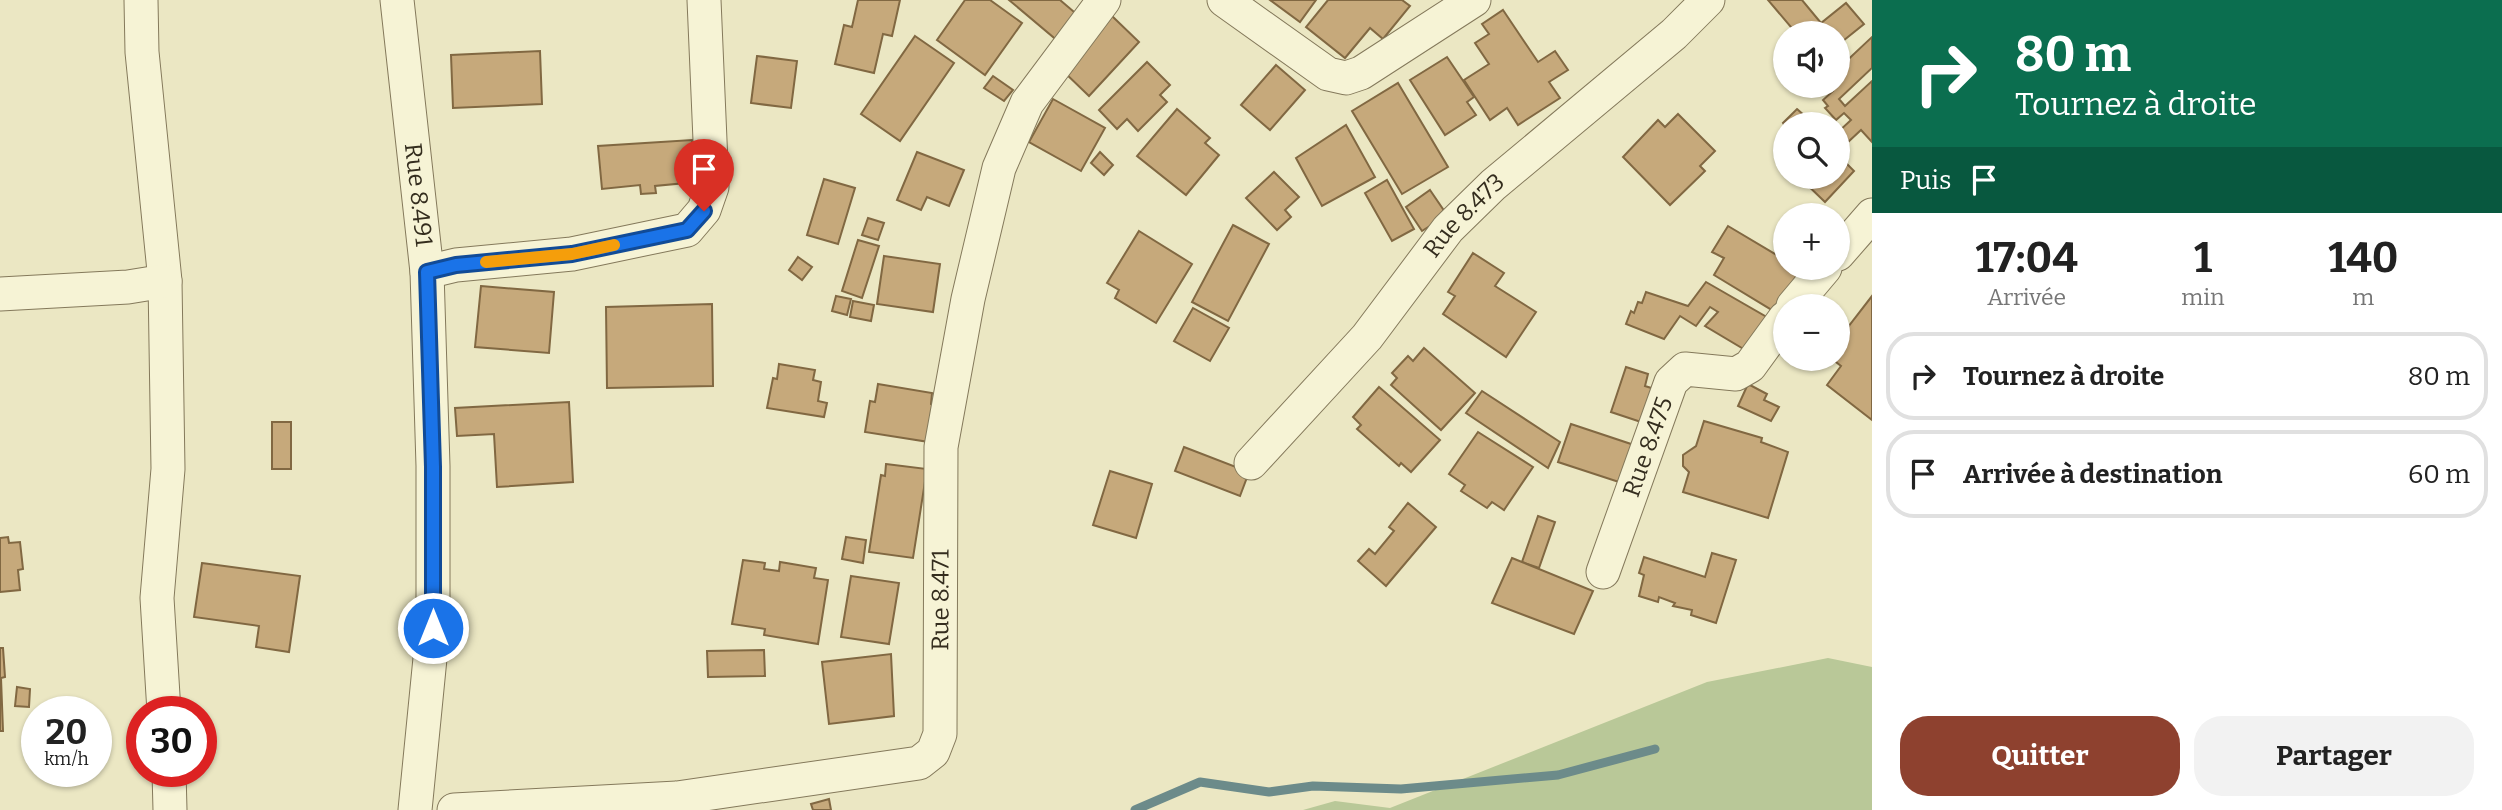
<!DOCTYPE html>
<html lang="fr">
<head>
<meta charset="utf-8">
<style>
	:root { --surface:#fff; --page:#f2f2f2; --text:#222; --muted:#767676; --line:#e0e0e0; --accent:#8e412f }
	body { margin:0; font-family:Bitter,serif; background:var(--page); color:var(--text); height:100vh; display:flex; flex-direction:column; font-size:26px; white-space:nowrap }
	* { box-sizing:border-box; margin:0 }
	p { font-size:23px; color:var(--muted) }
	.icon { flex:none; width:38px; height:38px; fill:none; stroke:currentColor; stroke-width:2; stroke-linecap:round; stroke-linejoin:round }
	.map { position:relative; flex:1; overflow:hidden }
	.side { display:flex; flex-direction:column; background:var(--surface); width:630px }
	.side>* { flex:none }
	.top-card { background:#0b6e4f; color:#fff; overflow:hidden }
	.tools { position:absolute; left:1773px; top:21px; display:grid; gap:14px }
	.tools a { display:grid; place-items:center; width:77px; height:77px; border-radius:50%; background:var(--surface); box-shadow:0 2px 5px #0004; font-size:35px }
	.speed { position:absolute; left:21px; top:696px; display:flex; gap:14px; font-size:35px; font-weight:700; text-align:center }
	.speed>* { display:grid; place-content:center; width:91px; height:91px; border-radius:50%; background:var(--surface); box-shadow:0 2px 5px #0004; line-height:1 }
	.speed small { font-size:18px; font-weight:400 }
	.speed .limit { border:10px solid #d22; background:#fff; color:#111 }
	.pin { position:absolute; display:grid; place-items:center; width:60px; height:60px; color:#fff; margin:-72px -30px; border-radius:50% 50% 50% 0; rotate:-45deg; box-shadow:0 0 7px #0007 }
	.pin .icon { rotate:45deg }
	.me { position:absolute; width:77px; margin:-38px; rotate:0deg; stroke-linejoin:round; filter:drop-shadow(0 0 5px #0008) }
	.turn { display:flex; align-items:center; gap:24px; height:147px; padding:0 28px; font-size:32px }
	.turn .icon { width:91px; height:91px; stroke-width:2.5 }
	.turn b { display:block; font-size:49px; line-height:60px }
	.then { display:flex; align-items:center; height:66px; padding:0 28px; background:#0003; gap:14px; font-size:26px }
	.eta { display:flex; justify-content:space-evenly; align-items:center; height:119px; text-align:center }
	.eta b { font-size:42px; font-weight:700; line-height:49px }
	.cta { display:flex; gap:14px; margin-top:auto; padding:14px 28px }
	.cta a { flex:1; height:80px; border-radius:28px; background:var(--accent); color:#fff; font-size:28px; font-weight:700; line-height:80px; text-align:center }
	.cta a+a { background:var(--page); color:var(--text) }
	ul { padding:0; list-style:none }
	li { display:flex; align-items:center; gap:21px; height:88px; margin:0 14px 10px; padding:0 14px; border:4px solid var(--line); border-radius:28px }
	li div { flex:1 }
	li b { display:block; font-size:26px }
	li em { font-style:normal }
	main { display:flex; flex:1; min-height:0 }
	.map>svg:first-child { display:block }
	.green { fill:#b9c898 }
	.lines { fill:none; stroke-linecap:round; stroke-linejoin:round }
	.stream { stroke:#6c8b8a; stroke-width:9 }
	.building { fill:#c6a97b; stroke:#816842; stroke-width:2 }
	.street-casing { stroke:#84795b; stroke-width:35 }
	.street { stroke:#f6f3d5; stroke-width:33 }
	.route-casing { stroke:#114b97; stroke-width:18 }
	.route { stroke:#1a73e8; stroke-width:12 }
	.slow { stroke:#f59e0b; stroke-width:12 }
	.labels { text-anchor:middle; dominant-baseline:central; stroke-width:5; stroke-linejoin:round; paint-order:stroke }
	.street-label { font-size:24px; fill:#342d1e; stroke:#f3f0d2 }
</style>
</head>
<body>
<main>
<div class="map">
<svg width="1872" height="810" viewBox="0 0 1872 810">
	<rect width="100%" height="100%" fill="#ebe7c3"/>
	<path class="green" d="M1828 658 1872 667V810H1303L1335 801 1390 808 1707 682Z"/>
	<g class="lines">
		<path class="stream" d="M1135 810 1200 782 1269 792 1313 786 1401 789 1558 775 1655 749"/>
	</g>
	<g class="building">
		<path d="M858 0H900L892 36 883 34 874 73 835 64 844 25 852 27Z"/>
		<path d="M965 0H990L1022 23 985 75 937 40Z"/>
		<path d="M1009 0H1060L1080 17 1059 42Z"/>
		<path d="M1270 0H1316L1300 22Z"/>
		<path d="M1328 0H1402L1410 6 1383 39 1370 28 1345 58 1306 27Z"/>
		<path d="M1768 0H1802L1821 23 1846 3 1864 24 1838 45V33H1796Z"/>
		<path d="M1503 10 1538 62 1555 51 1568 70 1549 82 1560 98 1518 125 1507 108 1490 120 1464 80 1489 64 1475 43 1489 34 1482 24Z"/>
		<path d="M1112 16 1139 42 1089 96 1062 70Z"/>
		<path d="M915 36 954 63 900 141 861 114Z"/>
		<path d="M1872 37V68L1839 99 1845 106 1872 81V142L1861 130 1847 143 1838 132 1851 120 1844 113 1836 120 1825 108 1828 106 1823 100 1833 91 1828 86H1838V69Z"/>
		<path d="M540 51 542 104 453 108 451 55Z"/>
		<path d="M757 56 797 61 791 108 751 103Z"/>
		<path d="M1447 57 1474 97 1467 102 1476 115 1445 135 1410 80Z"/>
		<path d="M1147 62 1170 85 1160 95 1167 102 1138 131 1127 119 1117 129 1099 110Z"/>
		<path d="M1276 65 1305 90 1270 130 1241 105Z"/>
		<path d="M993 76 1013 90 1004 101 984 88Z"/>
		<path d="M1398 83 1448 167 1402 194 1352 111Z"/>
		<path d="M1053 99 1105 128 1081 171 1029 142Z"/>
		<path d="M1177 109 1210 138 1205 143 1219 155 1186 195 1137 156Z"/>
		<path d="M1797 109 1814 124 1785 126 1783 123Z"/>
		<path d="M1678 114 1715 151 1700 166 1705 171 1670 205 1623 157 1658 120 1665 127Z"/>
		<path d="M1346 125 1375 177 1322 206 1296 158Z"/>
		<path d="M692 140 696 182 655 186 656 193 641 194 640 185 602 189 598 146Z"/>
		<path d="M917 152 964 170 949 206 927 197 921 210 897 200Z"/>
		<path d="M1100 152 1113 165 1104 175 1091 163Z"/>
		<path d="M1838 155 1854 171 1825 202 1799 177H1838Z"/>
		<path d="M1274 172 1299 197 1285 210 1291 217 1277 230 1246 198Z"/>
		<path d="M824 179 855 188 838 244 807 235Z"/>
		<path d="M1387 180 1414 229 1392 241 1365 193Z"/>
		<path d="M1430 190 1447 215 1422 231 1406 207Z"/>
		<path d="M868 218 884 223 878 240 862 235Z"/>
		<path d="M1233 225 1269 244 1228 321 1192 302Z"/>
		<path d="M1728 226 1785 260V268H1799L1810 275 1785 318 1714 275 1724 258 1712 252Z"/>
		<path d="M1139 231 1192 264 1156 323 1115 298 1119 290 1107 283Z"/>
		<path d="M858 240 879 246 862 298 842 291Z"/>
		<path d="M1473 253 1504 273 1495 286 1536 312 1506 357 1443 314 1455 296 1448 292Z"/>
		<path d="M884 256 940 264 933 312 877 304Z"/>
		<path d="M798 257 812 267 802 280 789 270Z"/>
		<path d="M1706 282 1784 327 1757 357 1705 326 1718 312 1710 307 1696 326 1680 316 1664 339 1626 324 1631 311 1634 313 1638 302 1642 303 1646 292 1688 306Z"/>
		<path d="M481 286 554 292 549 353 475 347Z"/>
		<path d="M836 296 851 299 847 315 832 311Z"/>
		<path d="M1872 296V420L1827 385 1841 366 1832 359H1838V340Z"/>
		<path d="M853 301 874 305 871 321 850 317Z"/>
		<path d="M712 304 713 386 607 388 606 307Z"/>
		<path d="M1193 308 1229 328 1210 361 1174 341Z"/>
		<path d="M1424 348 1475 393 1441 430 1391 385 1397 378 1392 373 1408 356 1413 361Z"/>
		<path d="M779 364 815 370 813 380 821 382 818 401 827 403 824 417 767 408 773 378 777 379Z"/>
		<path d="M1626 367 1648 374 1645 386 1667 393 1656 427 1611 412Z"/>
		<path d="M878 384 932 393 931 404 935 405 929 442 865 432 870 401 875 402Z"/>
		<path d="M1748 384 1767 394 1764 400 1779 407 1771 421 1738 406Z"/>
		<path d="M1379 387 1440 440 1411 472 1401 463 1399 466 1357 429 1361 425 1353 417Z"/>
		<path d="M1482 391 1560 442 1548 468 1466 413Z"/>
		<path d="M569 402 573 482 497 487 494 434 457 436 455 408Z"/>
		<path d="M1704 421 1762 438 1761 442 1788 452 1768 518 1683 492 1689 472 1683 466V455L1696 446Z"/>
		<rect x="272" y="422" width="19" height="47"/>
		<path d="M1571 424 1640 447 1628 485 1558 462Z"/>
		<path d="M1478 432 1533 467 1504 510 1492 502 1487 508 1461 491 1465 485 1449 474Z"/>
		<path d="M1184 447 1249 472 1240 496 1175 471Z"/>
		<path d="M886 464 927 469 913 558 869 552 881 475 885 476Z"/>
		<path d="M1110 471 1152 484 1136 538 1093 525Z"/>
		<path d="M1408 503 1436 527 1386 586 1358 561 1369 549 1375 554 1394 531 1389 527Z"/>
		<path d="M1538 516 1555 522 1539 568 1522 562Z"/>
		<path d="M8 537 9 543 20 542 23 569 18 570 20 590 0 592V538Z"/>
		<path d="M846 537 866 540 863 563 842 559Z"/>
		<path d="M1712 553 1736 560 1716 623 1691 615 1692 610 1673 606 1675 603 1659 597 1658 602 1639 596 1644 575 1639 573 1644 557 1705 577Z"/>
		<path d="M1512 558 1593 591 1574 634 1492 603Z"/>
		<path d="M743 560 765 563 764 569 779 571 780 562 816 568 814 578 828 580 818 644 764 635 765 629 732 624Z"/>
		<path d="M202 563 300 576 289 652 256 647 259 626 194 617Z"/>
		<path d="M851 576 899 583 889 644 841 637Z"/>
		<path d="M0 648H3L5 677 1 678 3 731H0Z"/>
		<path d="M764 650 765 676 708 677 707 651Z"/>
		<path d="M891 654 894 716 829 724 822 662Z"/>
		<path d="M17 687 30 689 29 707 15 706Z"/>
		<path d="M829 799 831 810H813L811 804Z"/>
	</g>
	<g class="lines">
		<g class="street-casing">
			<g id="street">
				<path d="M141 0 142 52 165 281 168 469 157 598 164 712"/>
				<path id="s1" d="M397 0 427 272 433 466V628L415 810"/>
				<path d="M1224 0 1328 74 1346 78 1361 73 1474 0"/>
				<path d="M1838 254 1872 215"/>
				<path d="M427 272 456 265 572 254 687 230 704 210 712 187 704 0"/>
				<path d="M0 294 128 287 165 281"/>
				<path d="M1793 306 1825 268"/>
				<path id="s2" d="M1251 463 1367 337 1448 229 1493 185 1674 34 1708 0"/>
				<path id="s3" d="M1603 572 1671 382 1685 369 1736 374 1750 366 1785 318"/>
				<path d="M169 772 170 810"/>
				<path id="s4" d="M454 810 677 798 919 763 933 752 940 734 941 447 968 299 999 168 1027 103 1104 0"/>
			</g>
		</g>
		<use href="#street" class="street"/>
	</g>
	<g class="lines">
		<g class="route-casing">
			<path id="route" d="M433 628V467L427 272 456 265 572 254 687 230 704 211"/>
		</g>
		<use href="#route" class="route"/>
		<path class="slow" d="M486 262 572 254 614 245"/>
	</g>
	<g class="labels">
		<g class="street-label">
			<text stroke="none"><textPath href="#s1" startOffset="196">Rue 8.491</textPath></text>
			<text stroke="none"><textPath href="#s2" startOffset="327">Rue 8.473</textPath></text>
			<text stroke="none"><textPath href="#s3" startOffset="133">Rue 8.475</textPath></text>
			<text stroke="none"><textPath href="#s4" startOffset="639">Rue 8.471</textPath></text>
		</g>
	</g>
</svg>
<div class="tools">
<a><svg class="icon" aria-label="sound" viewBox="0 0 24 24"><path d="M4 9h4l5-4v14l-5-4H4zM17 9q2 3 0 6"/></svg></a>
<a><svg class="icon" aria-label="search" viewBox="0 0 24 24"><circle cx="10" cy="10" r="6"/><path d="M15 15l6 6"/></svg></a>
<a>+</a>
<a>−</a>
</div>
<div class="speed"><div>20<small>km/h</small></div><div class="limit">30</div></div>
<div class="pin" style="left:704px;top:211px;background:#d93025"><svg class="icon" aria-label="arrive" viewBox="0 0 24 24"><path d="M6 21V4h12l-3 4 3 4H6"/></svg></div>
<svg class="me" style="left:433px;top:628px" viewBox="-20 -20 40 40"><circle r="17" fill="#1a73e8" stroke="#fff" stroke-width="3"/><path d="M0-11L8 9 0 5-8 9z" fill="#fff"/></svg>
</div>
<section class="side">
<div class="top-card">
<div class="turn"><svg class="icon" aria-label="right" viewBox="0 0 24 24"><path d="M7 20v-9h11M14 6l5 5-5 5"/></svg><div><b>80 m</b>Tournez à droite</div></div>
<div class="then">Puis<svg class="icon" aria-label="arrive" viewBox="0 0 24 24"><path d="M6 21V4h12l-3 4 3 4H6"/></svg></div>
</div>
<div class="eta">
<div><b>17:04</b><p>Arrivée</p></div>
<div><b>1</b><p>min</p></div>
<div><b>140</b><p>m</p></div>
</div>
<ul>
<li><svg class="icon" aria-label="right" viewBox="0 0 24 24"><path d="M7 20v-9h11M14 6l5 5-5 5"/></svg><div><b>Tournez à droite</b></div><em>80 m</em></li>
<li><svg class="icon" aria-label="arrive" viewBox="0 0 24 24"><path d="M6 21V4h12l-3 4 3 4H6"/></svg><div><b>Arrivée à destination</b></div><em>60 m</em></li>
</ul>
<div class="cta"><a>Quitter</a><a>Partager</a></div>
</section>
</main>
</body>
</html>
